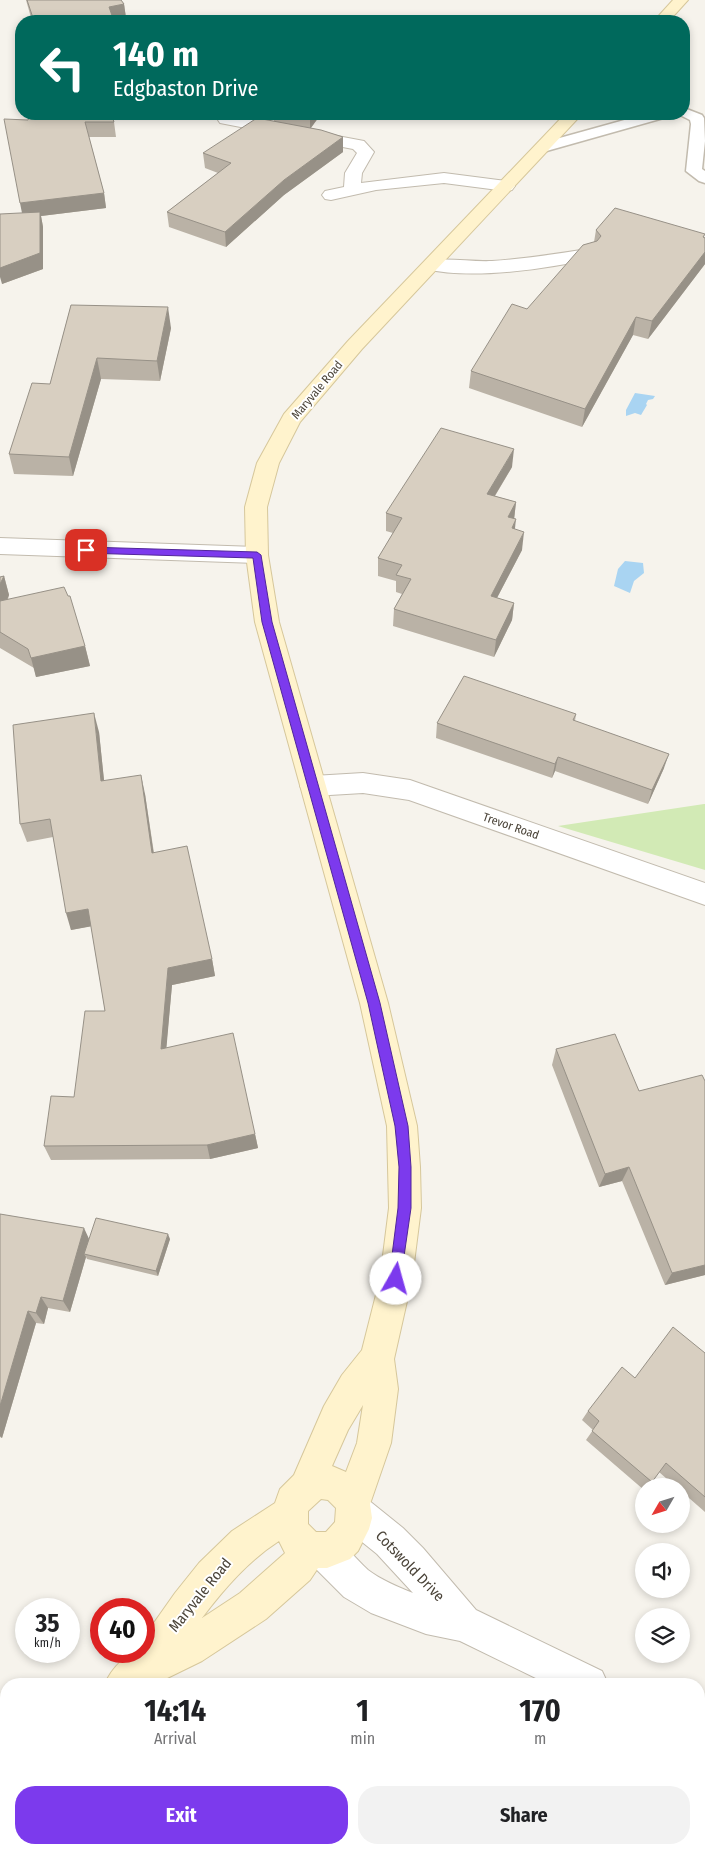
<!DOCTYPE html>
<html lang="en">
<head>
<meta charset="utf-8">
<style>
	:root { --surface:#fff; --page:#f2f2f2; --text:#202124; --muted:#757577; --accent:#7c3aed }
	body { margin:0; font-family:"Fira Sans Condensed",sans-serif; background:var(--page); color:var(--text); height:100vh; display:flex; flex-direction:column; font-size:19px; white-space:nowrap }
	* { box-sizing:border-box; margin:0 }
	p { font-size:16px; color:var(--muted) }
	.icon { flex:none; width:28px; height:28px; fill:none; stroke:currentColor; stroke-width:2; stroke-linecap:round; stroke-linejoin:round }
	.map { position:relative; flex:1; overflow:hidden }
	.side { position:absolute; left:0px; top:1678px; width:705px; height:176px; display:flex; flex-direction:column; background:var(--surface); border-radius:20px 20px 0 0; box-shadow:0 2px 8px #0003 }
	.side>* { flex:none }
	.banner { position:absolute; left:15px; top:15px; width:675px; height:105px; border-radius:20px; box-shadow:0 2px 8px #0003; background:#00695c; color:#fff; overflow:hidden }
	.needle { width:32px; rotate:231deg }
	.tools { position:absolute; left:635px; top:1478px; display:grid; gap:10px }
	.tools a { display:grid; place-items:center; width:55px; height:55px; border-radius:50%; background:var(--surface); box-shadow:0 2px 8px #0003; font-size:25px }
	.speed { position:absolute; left:15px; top:1598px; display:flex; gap:10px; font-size:25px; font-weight:700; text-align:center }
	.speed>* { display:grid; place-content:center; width:65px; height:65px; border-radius:50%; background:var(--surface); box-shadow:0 2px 8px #0003; line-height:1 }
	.speed small { font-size:12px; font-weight:400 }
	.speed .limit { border:8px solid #d22; background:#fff; color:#111 }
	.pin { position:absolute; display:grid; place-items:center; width:42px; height:42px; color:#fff; margin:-21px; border-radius:10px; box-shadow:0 2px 8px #0006 }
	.me { position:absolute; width:55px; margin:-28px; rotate:7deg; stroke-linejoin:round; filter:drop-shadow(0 0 4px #0008) }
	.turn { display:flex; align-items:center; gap:18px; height:105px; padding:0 15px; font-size:22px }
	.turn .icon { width:65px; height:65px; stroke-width:2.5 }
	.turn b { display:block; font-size:35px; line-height:42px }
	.eta { display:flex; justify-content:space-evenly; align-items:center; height:85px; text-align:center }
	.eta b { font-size:30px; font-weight:700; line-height:35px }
	.primary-button { display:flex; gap:10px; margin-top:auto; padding:10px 15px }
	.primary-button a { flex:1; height:58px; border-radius:20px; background:var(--accent); color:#fff; font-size:20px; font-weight:700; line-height:58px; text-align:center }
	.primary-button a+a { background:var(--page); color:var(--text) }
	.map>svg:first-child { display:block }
	.green { fill:#d2eab5 }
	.water { fill:#a9d4f2 }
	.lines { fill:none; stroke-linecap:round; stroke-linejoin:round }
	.lane-casing { stroke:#c2bbae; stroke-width:3 }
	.street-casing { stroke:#c2bbae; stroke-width:2 }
	.secondary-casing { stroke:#d6c79b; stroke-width:2 }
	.lane { fill:#fff; fill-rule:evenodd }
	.street { fill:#fff; fill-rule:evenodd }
	.secondary { fill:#fff3cd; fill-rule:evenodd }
	.wall { fill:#bab2a6 }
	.shaded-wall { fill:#979187 }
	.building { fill:#d8cfc1; stroke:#979187 }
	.route { fill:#7c3aed; stroke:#51269a }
	.labels { text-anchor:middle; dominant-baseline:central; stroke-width:4; stroke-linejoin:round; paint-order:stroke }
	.street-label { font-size:12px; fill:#4b4439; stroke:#fff }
	.near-street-label { font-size:15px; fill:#4b4439; stroke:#fff }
</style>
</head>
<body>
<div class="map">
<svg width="705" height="1853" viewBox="0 0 705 1853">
	<rect width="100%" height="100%" fill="#f6f3ec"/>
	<path class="green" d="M705 804V870L558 826 704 804Z"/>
	<g class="water">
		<path d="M635 393 655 396 653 399 648 400 646 404 647 405 641 415 635 413 626 416V410Z"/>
		<path d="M625 561 643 563 644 573 634 581 630 593 614 586 618 569Z"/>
	</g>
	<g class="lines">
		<g class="lane-casing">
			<g id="lane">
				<path d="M684 108 702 115 704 118 705 141 702 169 705 171V183L699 181 686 171 691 124 690 120 678 114H684Z"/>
				<path d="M646 114H669L667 117 543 152 538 150 535 147 538 144Z"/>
			</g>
		</g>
		<g class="street-casing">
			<g id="street">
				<path d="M226 115 364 141 374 152 362 173 361 183 444 173 506 181 512 182 515 186 512 190 506 191 444 183 376 190 331 200 325 199 322 195 325 191 344 187 345 173 357 153 353 149 220 123 218 120 220 117Z"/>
				<path d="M587 249 593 250 596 254 593 258C549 269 471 280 426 269L424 265 426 261C444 257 472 262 492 261 524 259 555 254 587 249Z"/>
				<path d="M0 538 257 547 265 550 268 555 265 560 257 563 0 554Z"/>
				<path d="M363 773 410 780 705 883V905L409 800 363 793 313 796 304 793 300 786 304 779 313 776Z"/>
				<path d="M354 1494 367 1499 403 1528 423 1548 476 1610 602 1671 608 1684H548L460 1641 426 1634 371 1613 344 1597 311 1564 306 1551 311 1538 324 1533C343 1541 353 1556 368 1570 381 1580 398 1587 413 1593L377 1554 341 1525 336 1512 341 1499Z"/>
				<path d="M699 1717 705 1719V1758L699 1756Z"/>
			</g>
		</g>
		<g class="secondary-casing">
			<g id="secondary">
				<path d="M673 0H688L669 21H654Z"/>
				<path d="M565 114H582L362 349 300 422 279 463 267 507 268 555 279 622 388 1003 417 1126 420 1167 421 1208 412 1279 394 1359 398 1389 391 1443 370 1504 372 1518 369 1529 358 1551 350 1559 327 1568H318L310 1580 266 1619 202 1661 155 1684H105C111 1669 127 1651 144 1651V1637L175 1593 199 1563 232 1531 275 1503 280 1489 294 1475 324 1406 342 1375 362 1350 380 1279 389 1208 387 1126 360 1003 255 622 246 555 245 507 257 463 284 414 348 341ZM363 1405 357 1443 346 1472 332 1466 348 1430ZM321 1499 328 1500 336 1508 335 1522 326 1532H316L308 1524V1511ZM279 1541 285 1553 284 1554 240 1593 202 1618C224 1589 248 1561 279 1541Z"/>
				<path d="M6 1754V1795L0 1798V1757Z"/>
			</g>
		</g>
		<use href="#lane" class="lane"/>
		<use href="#street" class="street"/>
		<use href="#secondary" class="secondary"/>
	</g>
	<g class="wall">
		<path d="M26 0H121L124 4 126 18 114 21H32Z"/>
		<path d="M274 114H321L311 128 343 137V152L284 195 226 247 169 227 167 212 218 173 205 168 203 153 274 121Z"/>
		<path d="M28 120 114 122 116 137H89L104 193 106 208 41 216 43 227V269L2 284 22 213Z"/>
		<path d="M596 230 705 234 704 237 705 238V264L648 339 633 335 582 427 469 388 471 371 527 309 594 242Z"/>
		<path d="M71 305 171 328 160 381 101 379 73 476 14 474 9 454 50 384Z"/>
		<path d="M512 467 495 496 516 502 514 519 515 529 522 550 497 598 514 603 512 620 494 657 393 626 394 609 402 594 396 592V581L378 576V558L393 533 386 531V513Z"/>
		<path d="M4 576 9 595 8 599 85 646 90 666 36 677 34 668 0 648V577Z"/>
		<path d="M576 714 575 721 664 768 648 804 555 771 552 778 436 738 437 723Z"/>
		<path d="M99 732 104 781 145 794 154 853 212 959 215 976 172 985 166 1048 255 1134 258 1148 210 1159 51 1160 44 1146 74 1097 105 1011 91 926 71 930 53 837 27 842 20 824Z"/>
		<path d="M556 1049 639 1091 705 1081V1275L665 1285 622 1181 599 1187 552 1065Z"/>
		<path d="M0 1214 89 1239H170L158 1276 87 1259 86 1257 70 1312 48 1308 44 1324 36 1323 2 1438 0 1437Z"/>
		<path d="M705 1353V1512L681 1491V1486H675L659 1472 648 1486H644V1490L586 1440 593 1430 582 1420 588 1411 635 1378Z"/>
	</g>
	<g class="shaded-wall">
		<path d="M124 4 126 18 111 21 109 7Z"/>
		<path d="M310 114H321L310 129Z"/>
		<path d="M343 137V152L284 195 226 247 225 232 284 180Z"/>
		<path d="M104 193 106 208 41 216 43 227V269L2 284 0 277V268L23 218 20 203Z"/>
		<path d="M705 252V264L648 339 652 321Z"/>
		<path d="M168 307 171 328 160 381 157 361Z"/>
		<path d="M636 317 633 335 582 427 585 409Z"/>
		<path d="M97 358 101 379 73 476 69 457Z"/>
		<path d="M514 449 512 467 485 512 487 494Z"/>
		<path d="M516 502 514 520 508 517Z"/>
		<path d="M516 519 514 537 512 528Z"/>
		<path d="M524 532 522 550 489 613 491 596Z"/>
		<path d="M4 576 9 595 0 617V584Z"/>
		<path d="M514 603 512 620 494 657 496 640Z"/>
		<path d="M85 646 90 666 36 677 31 658Z"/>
		<path d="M94 713 99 732 106 799 101 781Z"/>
		<path d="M669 754 664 768 648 804 652 790Z"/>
		<path d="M558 757 555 771 552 778 555 764Z"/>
		<path d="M141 775 145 794 156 870 152 853Z"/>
		<path d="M88 909 93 926 71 930 66 913Z"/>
		<path d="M212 959 215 976 172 985 165 1064 161 1049 168 968Z"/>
		<path d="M255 1134 258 1148 210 1159 207 1145Z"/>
		<path d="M629 1167 622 1181 599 1187 605 1174Z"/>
		<path d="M84 1228 90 1241 84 1254 86 1257 70 1312 63 1301Z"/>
		<path d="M168 1234 170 1239 158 1276 156 1271Z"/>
		<path d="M705 1265V1275L665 1285 672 1273Z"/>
		<path d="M41 1297 48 1308 44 1324 36 1313Z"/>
		<path d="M28 1311 36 1323 2 1438 0 1436V1406Z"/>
	</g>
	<g class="building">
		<path d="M27 0H121L124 4 109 7 114 21H34Z"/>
		<path d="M31 114H111L114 122H85L104 193 20 203 4 119 28 120Z"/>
		<path d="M257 118 321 130 343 137 284 180 225 232 167 212 231 163 203 153Z"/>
		<path d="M615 208 705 234 703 237 705 238V252L652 321 636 317 585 409 471 371 512 304 527 309 583 245 597 241 601 236 596 230Z"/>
		<path d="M40 212V253L0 268V214Z"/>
		<path d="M71 305 168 307 157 361 97 358 69 457 9 454 32 383 50 384Z"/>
		<path d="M441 428 514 449 487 494 516 502 508 517 516 519 512 528 524 532 491 596 514 603 496 640 394 609 411 579 396 575 402 565 378 558 402 518 386 513Z"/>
		<path d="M4 576 0 584V577Z"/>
		<path d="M64 587 68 596H70L85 646 31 658 28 649 0 632V601Z"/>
		<path d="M464 676 576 714 573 720 669 754 652 790 558 757 555 764 437 723Z"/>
		<path d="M94 713 101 781 141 775 152 853 187 846 212 959 168 968 161 1049 233 1033 255 1134 207 1145 44 1146 51 1096 74 1097 85 1011H105L88 909 66 913 50 819 20 824 13 725Z"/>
		<path d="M615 1034 639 1091 702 1075 705 1081V1265L672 1273 629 1167 605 1174 556 1049Z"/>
		<path d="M0 1214 84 1228 63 1301 41 1297 36 1313 28 1311 0 1406Z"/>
		<path d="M96 1218 168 1234 156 1271 84 1254Z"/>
		<path d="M673 1327 705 1353V1497L666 1463 652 1482 592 1431 599 1421 588 1411 622 1367 635 1378Z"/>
		<path d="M306 1848H517L526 1853H302Z"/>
	</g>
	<path class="route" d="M86 547 257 552 261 555 272 622 380 1003 408 1126 411 1167V1208L400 1284 396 1286 391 1284 389 1279 398 1208 399 1167 395 1126 368 1003 262 622 253 558 83 553 82 550Z"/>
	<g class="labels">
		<g class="street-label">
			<text transform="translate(317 390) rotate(-50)">Maryvale Road</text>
			<text transform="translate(511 826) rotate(19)">Trevor Road</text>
		</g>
		<g class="near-street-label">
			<text transform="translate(410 1566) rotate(46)">Cotswold Drive</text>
			<text transform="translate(200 1595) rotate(-51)">Maryvale Road</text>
		</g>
	</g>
</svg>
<div class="tools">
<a><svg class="needle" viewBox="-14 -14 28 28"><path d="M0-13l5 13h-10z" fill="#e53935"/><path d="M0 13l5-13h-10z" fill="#757577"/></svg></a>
<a><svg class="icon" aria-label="sound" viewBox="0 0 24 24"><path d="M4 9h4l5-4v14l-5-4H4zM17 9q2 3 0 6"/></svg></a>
<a><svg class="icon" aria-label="layers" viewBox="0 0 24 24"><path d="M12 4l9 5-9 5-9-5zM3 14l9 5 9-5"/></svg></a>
</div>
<div class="speed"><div>35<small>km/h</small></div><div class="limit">40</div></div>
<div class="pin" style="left:86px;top:550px;background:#d93025"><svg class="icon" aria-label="arrive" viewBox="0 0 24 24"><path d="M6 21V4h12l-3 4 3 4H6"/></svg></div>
<svg class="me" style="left:396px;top:1279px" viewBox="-20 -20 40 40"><circle r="19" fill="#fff"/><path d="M0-13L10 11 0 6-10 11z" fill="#7c3aed"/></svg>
<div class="banner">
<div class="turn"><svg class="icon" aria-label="left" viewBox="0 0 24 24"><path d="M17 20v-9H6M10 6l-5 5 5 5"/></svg><div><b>140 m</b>Edgbaston Drive</div></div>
</div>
<section class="side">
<div class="eta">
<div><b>14:14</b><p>Arrival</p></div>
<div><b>1</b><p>min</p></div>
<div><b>170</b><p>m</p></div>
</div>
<div class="primary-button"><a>Exit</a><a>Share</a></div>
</section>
</div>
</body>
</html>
